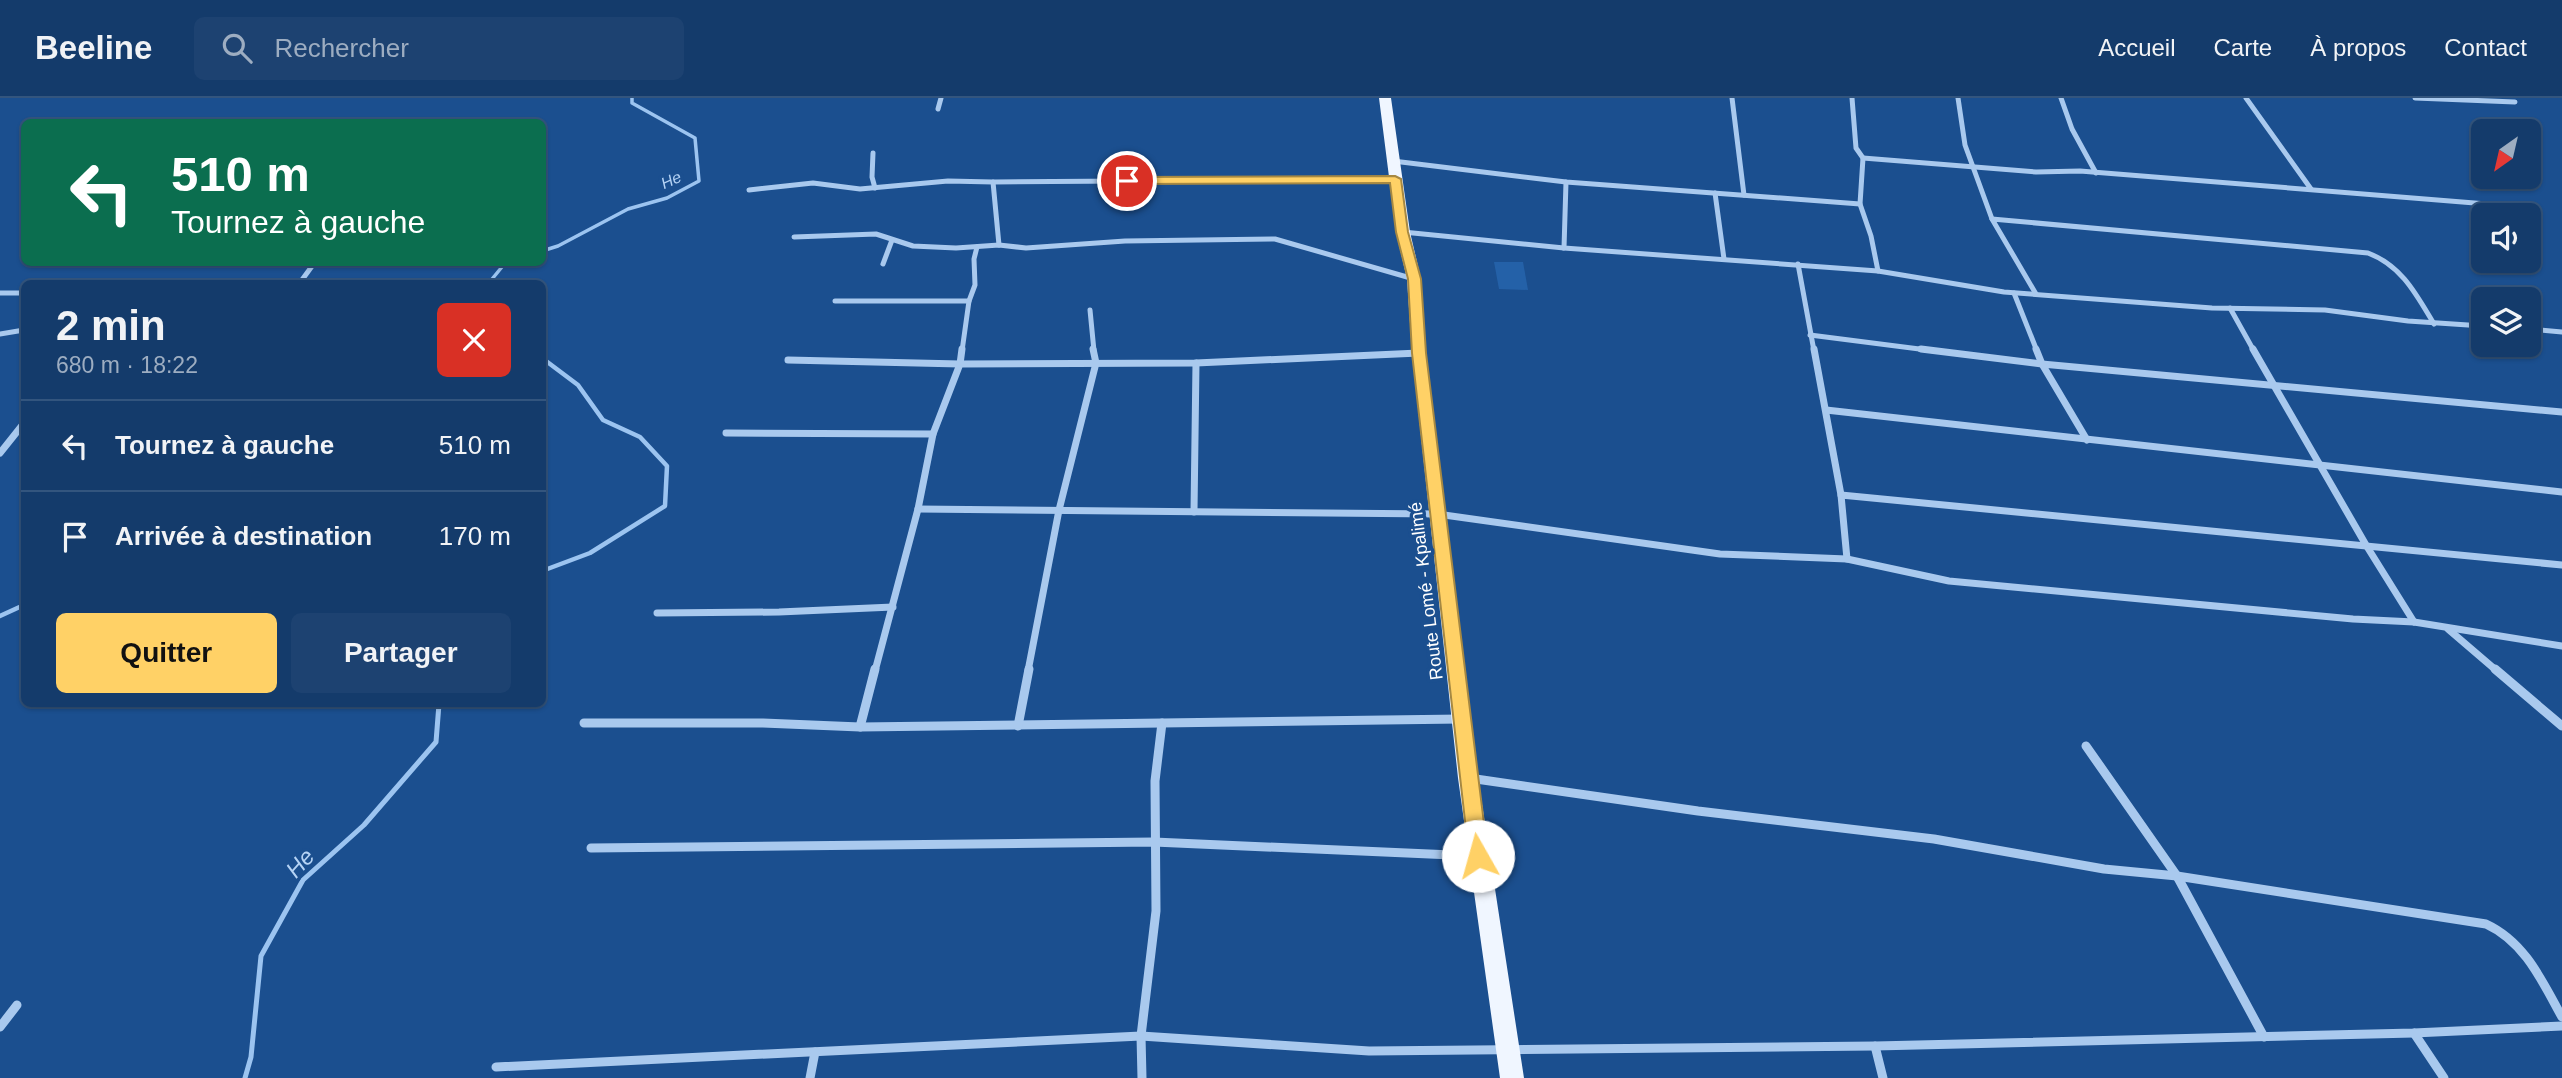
<!DOCTYPE html>
<html lang="fr">
<head>
<meta charset="utf-8">
<style>
	:root { --surface:#143b6b; --page:#1d4271; --text:#f1f3f6; --muted:#9dadc1; --line:#33557e; --accent:#ffd166 }
	body { margin:0; font-family:Helvetica,sans-serif; background:var(--page); color:var(--text); height:100vh; display:flex; flex-direction:column; font-size:26px; white-space:nowrap }
	* { box-sizing:border-box; margin:0 }
	p { font-size:23px; color:var(--muted) }
	.icon { flex:none; width:38px; height:38px; fill:none; stroke:currentColor; stroke-width:2; stroke-linecap:round; stroke-linejoin:round }
	.map { position:relative; flex:1; overflow:hidden }
	.drawer { position:absolute; left:21px; top:182px; width:525px; height:427px; display:flex; flex-direction:column; background:var(--surface); border-radius:10px; box-shadow:0 2px 5px #0004,0 0 0 2px var(--line) }
	.drawer>* { flex:none }
	.top-card { position:absolute; left:21px; top:21px; width:525px; height:147px; border-radius:10px; box-shadow:0 2px 5px #0004,0 0 0 2px var(--line); background:#0b6e4f; color:#fff; overflow:hidden }
	.needle { width:46px; rotate:214deg }
	.tools { position:absolute; left:2471px; top:21px; display:grid; gap:14px }
	.tools a { display:grid; place-items:center; width:70px; height:70px; border-radius:10px; background:var(--surface); box-shadow:0 2px 5px #0004,0 0 0 2px var(--line); font-size:35px }
	.pin { position:absolute; display:grid; place-items:center; width:60px; height:60px; color:#fff; margin:-30px; border:4px solid #fff; border-radius:50%; box-shadow:0 2px 7px #0007 }
	.me { position:absolute; width:77px; margin:-38px; rotate:353deg; stroke-linejoin:round; filter:drop-shadow(0 0 5px #0008) }
	.turn { display:flex; align-items:center; gap:24px; height:147px; padding:0 35px; font-size:32px }
	.turn .icon { width:91px; height:91px; stroke-width:2.5 }
	.turn b { display:block; font-size:49px; line-height:60px }
	.round { display:grid; place-items:center; flex:none; width:74px; height:74px; border-radius:10px; background:var(--page) }
	.head { display:flex; align-items:center; justify-content:space-between; height:119px; padding:0 35px }
	h1 { font-size:42px; font-weight:700; line-height:52px }
	.cta { display:flex; gap:14px; margin-top:auto; padding:14px 35px }
	.cta a { flex:1; height:80px; border-radius:10px; background:var(--accent); color:#111; font-size:28px; font-weight:700; line-height:80px; text-align:center }
	.cta a+a { background:var(--page); color:var(--text) }
	ul { padding:0; list-style:none }
	li { display:flex; align-items:center; gap:21px; height:91px; padding:0 35px; border-top:2px solid var(--line) }
	li div { flex:1 }
	li b { display:block; font-size:26px }
	li em { font-style:normal }
	header { display:flex; align-items:center; gap:42px; box-sizing:border-box; height:98px; padding:0 35px; background:var(--surface); border-bottom:2px solid var(--line) }
	header strong { font-size:33px }
	nav { display:flex; gap:38px; margin-inline-start:auto; font-size:24px }
	.search { width:490px; height:63px; background:var(--page); display:flex; align-items:center; gap:18px; box-sizing:border-box; padding:0 24px; border-radius:10px; color:var(--muted); font-size:26px }
	.map>svg:first-child { display:block }
	.green { fill:#2461a8 }
	.lines { fill:none; stroke-linecap:round; stroke-linejoin:round }
	.stream-far2 { stroke:#9cc4f0; stroke-width:3.5 }
	.stream-far1 { stroke:#9cc4f0; stroke-width:4.5 }
	.stream { stroke:#9cc4f0; stroke-width:5 }
	.street-far2 { stroke:#a9c9ee; stroke-width:5 }
	.street-far1 { stroke:#a9c9ee; stroke-width:7 }
	.street { stroke:#a9c9ee; stroke-width:9 }
	.primary { fill:#f0f6ff; fill-rule:evenodd }
	.route { fill:#ffd166; stroke:#a68842; stroke-width:2 }
	.labels { text-anchor:middle; dominant-baseline:central; stroke-width:7; stroke-linejoin:round; paint-order:stroke }
	.far-water-label { font-size:16px; font-style:italic; fill:#b5d3f5; stroke:#1b4f8f }
	.street-label { font-size:18px; fill:#fff; stroke:#1b4f8f }
	.near-water-label { font-size:23px; font-style:italic; fill:#b5d3f5; stroke:#1b4f8f }
</style>
</head>
<body>
<header>
<strong>Beeline</strong>
<div class="search"><svg class="icon" aria-label="search" viewBox="0 0 24 24"><circle cx="10" cy="10" r="6"/><path d="M15 15l6 6"/></svg>Rechercher</div>
<nav><a>Accueil</a><a>Carte</a><a>À propos</a><a>Contact</a></nav>
</header>
<div class="map">
<svg width="2562" height="980" viewBox="0 0 2562 980">
	<rect width="100%" height="100%" fill="#1b4f8f"/>
	<path class="green" d="M1494 164H1523L1528 192 1499 191Z"/>
	<g class="lines">
		<g class="stream-far2">
			<path d="M542 153 558 148 628 111 667 100 699 83 695 40 632 5V0"/>
			<path d="M465 186 470 183 487 186"/>
			<path d="M488 186 506 164"/>
		</g>
		<g class="stream-far1">
			<path d="M542 260 578 287 603 322 640 339 667 368 665 408 590 455 542 473"/>
			<path d="M0 518 24 507"/>
		</g>
		<path class="stream" d="M245 980 251 959 261 858 303 782 364 727 436 644 439 606"/>
		<g class="street-far2">
			<path d="M1732 0 1744 97"/>
			<path d="M1852 0 1856 50 1863 60 1860 106 1871 138 1878 173"/>
			<path d="M1958 0 1965 47 1992 121"/>
			<path d="M2061 0 2072 31 2096 75"/>
			<path d="M2246 0 2311 91"/>
			<path d="M2415 0 2515 4"/>
			<path d="M938 11 941 0"/>
			<path d="M873 55 872 79 875 90"/>
			<path d="M1863 60 2036 74 2080 73 2524 109"/>
			<path d="M1393 63 1566 84 1860 106"/>
			<path d="M993 84 1395 81"/>
			<path d="M749 92 813 85 860 91 948 83 993 84 999 147"/>
			<path d="M1715 95 1724 161"/>
			<path d="M1403 134 1564 150 1878 173 2004 194 2212 210 2325 212 2408 223 2483 228"/>
			<path d="M794 139 876 136 913 148 956 150 999 147 1026 150 1125 143 1275 141 1414 181"/>
			<path d="M1564 150 1566 84"/>
			<path d="M883 166 892 142"/>
			<path d="M1798 166 1814 253"/>
			<path d="M299 186 315 164"/>
			<path d="M0 195H24"/>
			<path d="M2014 195 2037 253"/>
			<path d="M2036 196 1992 121 2368 155C2402 168 2416 196 2434 226"/>
			<path d="M835 203H969"/>
			<path d="M2230 210 2254 253"/>
			<path d="M1090 212 1094 253"/>
			<path d="M2529 231 2562 234"/>
			<path d="M0 236 24 232"/>
			<path d="M1810 237 1935 253"/>
			<path d="M962 253 969 203 975 187 974 161 977 149"/>
		</g>
		<g class="street-far1">
			<path d="M1814 251 1841 397 1847 461"/>
			<path d="M1921 251 2042 266 2562 314"/>
			<path d="M2036 251 2042 266 2087 342"/>
			<path d="M2253 251 2366 447 2414 524"/>
			<path d="M788 262 960 266 962 251"/>
			<path d="M1826 312 2562 394"/>
			<path d="M726 335 933 336"/>
			<path d="M0 355 24 325"/>
			<path d="M1841 397 2562 467"/>
			<path d="M918 411 1437 416 1720 456 1847 461 1949 483 2353 521 2414 524 2562 548"/>
			<path d="M1194 414 1196 265"/>
			<path d="M657 515 779 514 893 509"/>
			<path d="M2448 531 2497 573"/>
			<path d="M875 573 918 411 933 336 960 266 1196 265 1419 255"/>
			<path d="M1028 573 1059 412 1096 265 1093 251"/>
		</g>
		<g class="street">
			<path d="M2495 571 2562 628"/>
			<path d="M584 625H763L860 629 1461 621"/>
			<path d="M1018 628 1029 571"/>
			<path d="M860 629 875 571"/>
			<path d="M2086 648 2177 778 2264 939"/>
			<path d="M1469 680 1698 713 1934 741 2104 771 2177 778 2486 826C2525 844 2542 883 2562 919"/>
			<path d="M591 750 1154 744 1475 758"/>
			<path d="M0 929 17 907"/>
			<path d="M2414 935 2444 980"/>
			<path d="M1875 948 1883 980"/>
			<path d="M496 969 1141 938 1369 953 1875 948 2414 935 2562 928"/>
			<path d="M810 980 815 954"/>
			<path d="M1142 980 1141 938 1156 813 1155 683 1162 625"/>
		</g>
		<path class="primary" d="M1379 0H1391L1410 134 1421 181 1426 255 1478 680 1524 980H1500L1458 680 1412 255 1407 181 1396 134Z"/>
	</g>
	<path class="route" d="M1395 78 1401 81 1408 134 1421 181 1426 255 1488 758 1485 764 1478 766 1472 764 1469 758 1412 255 1408 181 1396 134 1390 85 1127 86 1121 83 1127 79Z"/>
	<g class="labels">
		<g class="far-water-label">
			<text transform="translate(671 82) rotate(-24)">He</text>
		</g>
		<g class="street-label">
			<text transform="translate(1426 493) rotate(-97)">Route Lomé - Kpalimé</text>
		</g>
		<g class="near-water-label">
			<text transform="translate(300 765) rotate(-48)">He</text>
		</g>
	</g>
</svg>
<div class="tools">
<a><svg class="needle" viewBox="-14 -14 28 28"><path d="M0-13l5 13h-10z" fill="#e53935"/><path d="M0 13l5-13h-10z" fill="#9dadc1"/></svg></a>
<a><svg class="icon" aria-label="sound" viewBox="0 0 24 24"><path d="M4 9h4l5-4v14l-5-4H4zM17 9q2 3 0 6"/></svg></a>
<a><svg class="icon" aria-label="layers" viewBox="0 0 24 24"><path d="M12 4l9 5-9 5-9-5zM3 14l9 5 9-5"/></svg></a>
</div>
<div class="pin" style="left:1127px;top:83px;background:#d93025"><svg class="icon" aria-label="arrive" viewBox="0 0 24 24"><path d="M6 21V4h12l-3 4 3 4H6"/></svg></div>
<svg class="me" style="left:1478px;top:758px" viewBox="-20 -20 40 40"><circle r="19" fill="#fff"/><path d="M0-13L10 11 0 6-10 11z" fill="#ffd166"/></svg>
<div class="top-card">
<div class="turn"><svg class="icon" aria-label="left" viewBox="0 0 24 24"><path d="M17 20v-9H6M10 6l-5 5 5 5"/></svg><div><b>510 m</b>Tournez à gauche</div></div>
</div>
<section class="drawer">
<div class="head"><div><h1>2 min</h1><p>680 m · 18:22</p></div><a class="round" style="background:#d93025;color:#fff"><svg class="icon" aria-label="close" viewBox="0 0 24 24"><path d="M6 6l12 12M18 6L6 18"/></svg></a></div>
<ul>
<li><svg class="icon" aria-label="left" viewBox="0 0 24 24"><path d="M17 20v-9H6M10 6l-5 5 5 5"/></svg><div><b>Tournez à gauche</b></div><em>510 m</em></li>
<li><svg class="icon" aria-label="arrive" viewBox="0 0 24 24"><path d="M6 21V4h12l-3 4 3 4H6"/></svg><div><b>Arrivée à destination</b></div><em>170 m</em></li>
</ul>
<div class="cta"><a>Quitter</a><a>Partager</a></div>
</section>
</div>
</body>
</html>
